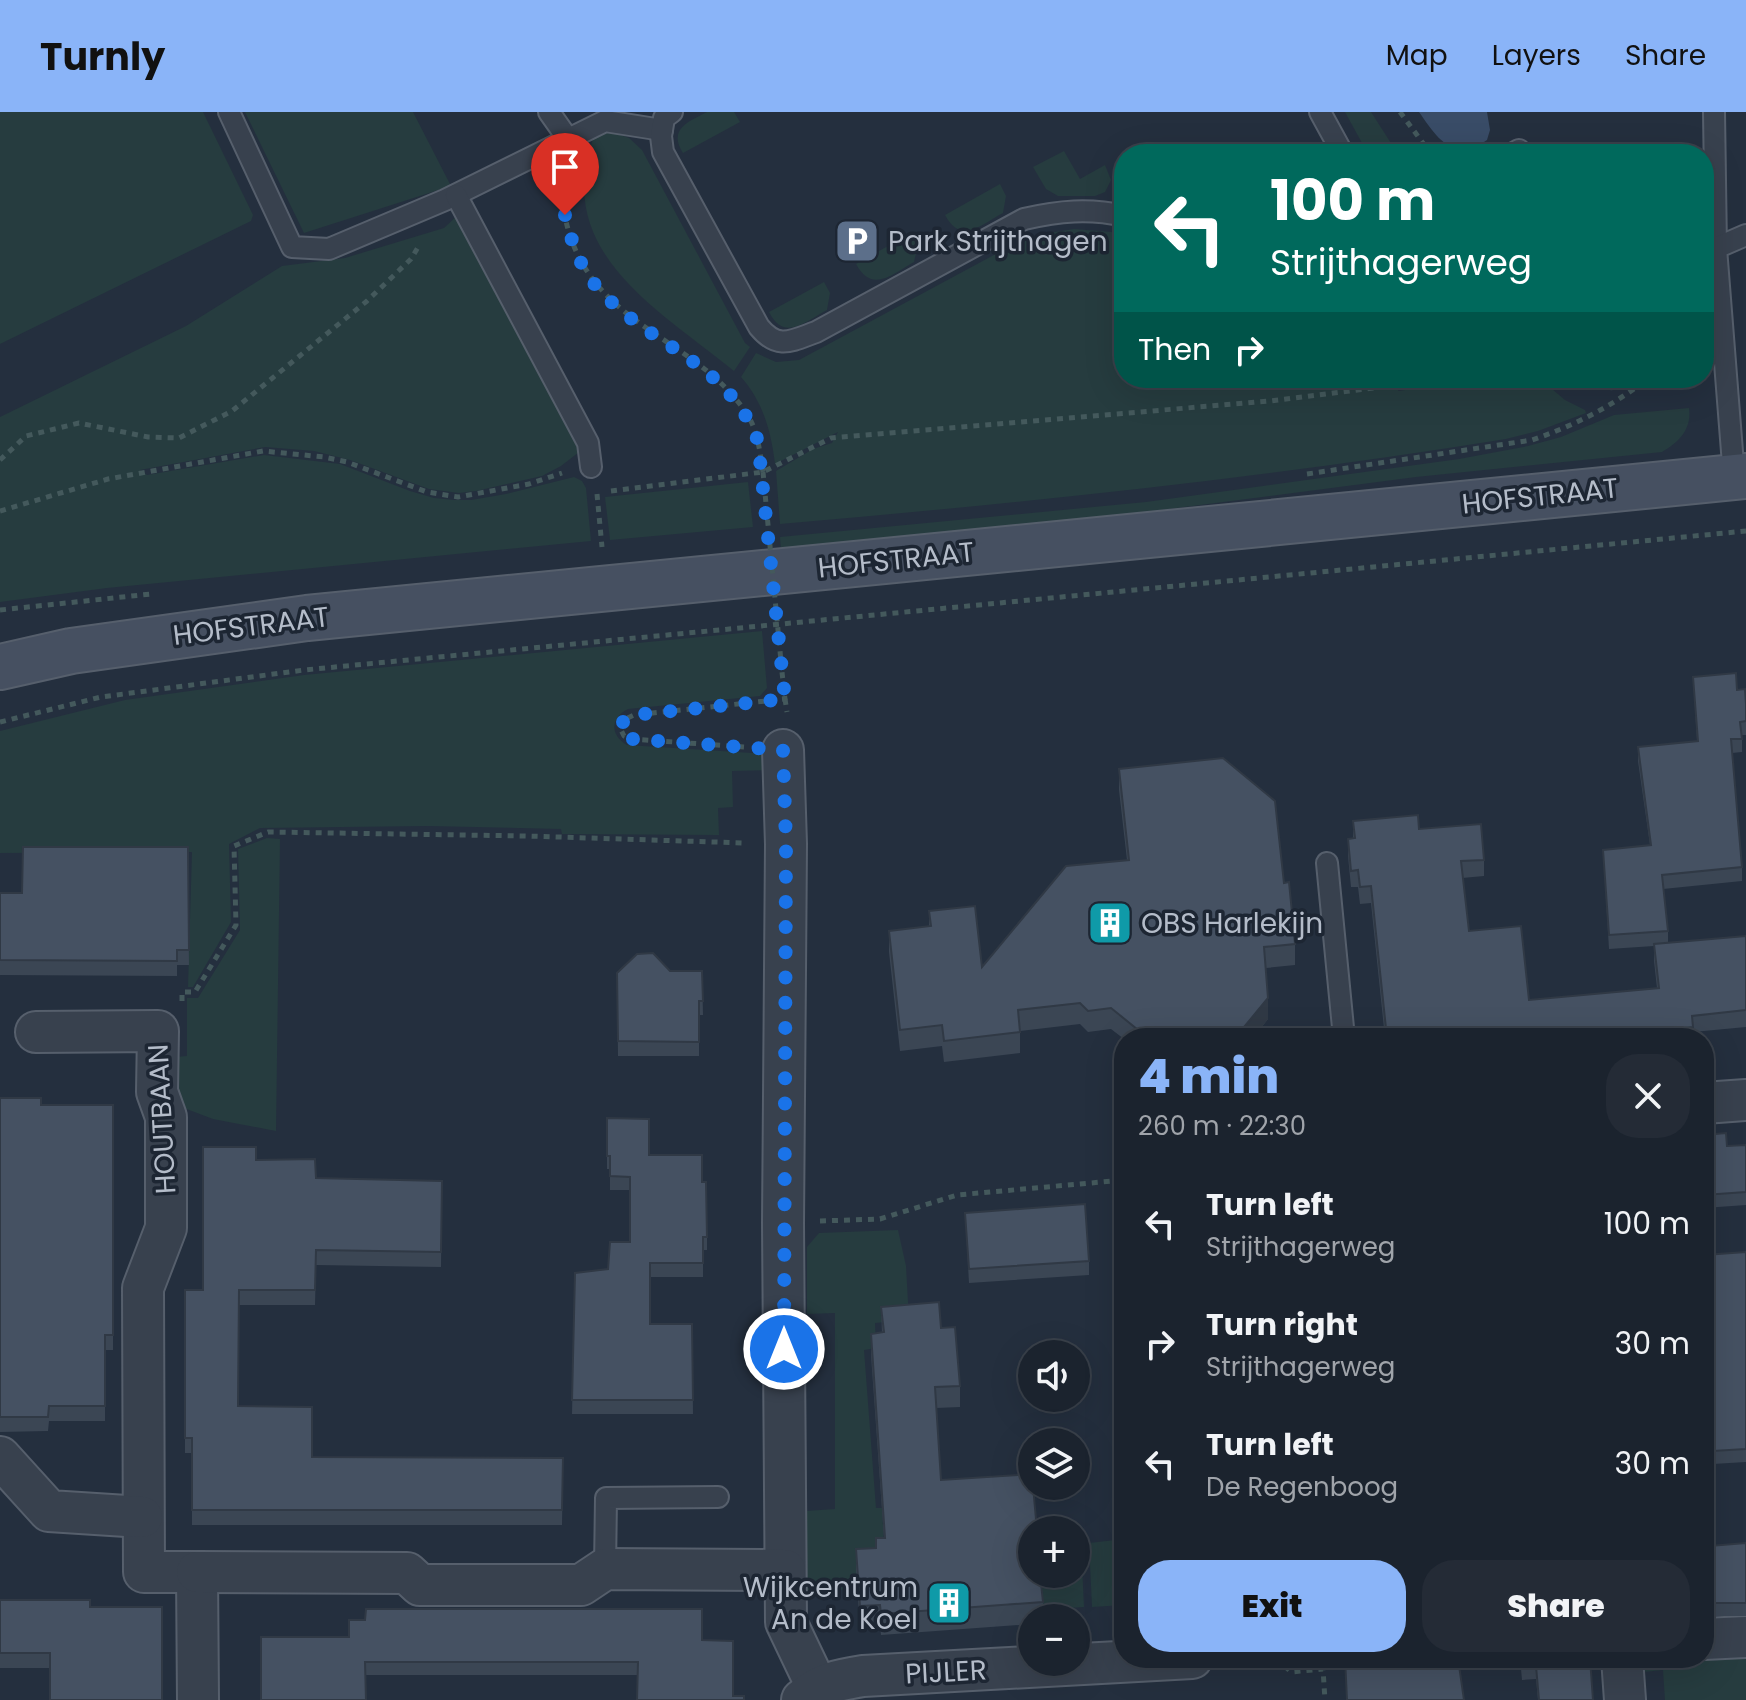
<!DOCTYPE html>
<html lang="en">
<head>
<meta charset="utf-8">
<style>
	:root { --surface:#1b232e; --page:#242b36; --text:#f1f3f6; --muted:#a0a4aa; --line:#39404a; --accent:#8ab4f8 }
	body { margin:0; font-family:Poppins,sans-serif; background:var(--page); color:var(--text); height:100vh; display:flex; flex-direction:column; font-size:30px; white-space:nowrap }
	* { box-sizing:border-box; margin:0 }
	p { font-size:26px; color:var(--muted) }
	.icon { flex:none; width:44px; height:44px; fill:none; stroke:currentColor; stroke-width:2; stroke-linecap:round; stroke-linejoin:round }
	.map { position:relative; flex:1; overflow:hidden }
	.sheet { position:absolute; left:1114px; top:916px; width:600px; height:640px; display:flex; flex-direction:column; background:var(--surface); border-radius:32px; box-shadow:0 8px 32px #0002,0 0 0 2px var(--line) }
	.sheet>* { flex:none }
	.banner { position:absolute; left:1114px; top:32px; width:600px; height:244px; border-radius:32px; box-shadow:0 8px 32px #0002,0 0 0 2px var(--line); background:#00695c; color:#fff; overflow:hidden }
	.controls { position:absolute; left:1018px; top:1228px; display:grid; gap:16px }
	.controls a { display:grid; place-items:center; width:72px; height:72px; border-radius:50%; background:var(--surface); box-shadow:0 8px 32px #0002,0 0 0 2px var(--line); font-size:40px }
	.pin { position:absolute; display:grid; place-items:center; width:68px; height:68px; color:#fff; margin:-82px -34px; border-radius:50% 50% 50% 0; rotate:-45deg; box-shadow:0 0 8px #0007 }
	.pin .icon { rotate:45deg }
	.me { position:absolute; width:88px; margin:-44px; rotate:0deg; stroke-linejoin:round; filter:drop-shadow(0 0 6px #0008) }
	.turn { display:flex; align-items:center; gap:28px; height:168px; padding:0 24px; font-size:36px }
	.turn .icon { width:104px; height:104px; stroke-width:2.5 }
	.turn b { display:block; font-size:56px; line-height:68px }
	.then { display:flex; align-items:center; height:76px; padding:0 24px; background:#0003; gap:16px; font-size:30px }
	.round { display:grid; place-items:center; flex:none; width:84px; height:84px; border-radius:32px; background:var(--page) }
	.headline { display:flex; align-items:center; justify-content:space-between; height:136px; padding:0 24px }
	h1 { font-size:48px; font-weight:800; line-height:60px; color:var(--accent) }
	.primary-button { display:flex; gap:16px; margin-top:auto; padding:16px 24px }
	.primary-button a { flex:1; height:92px; border-radius:32px; background:var(--accent); color:#111; font-size:32px; font-weight:800; line-height:92px; text-align:center }
	.primary-button a+a { background:var(--page); color:var(--text) }
	ul { padding:0; list-style:none }
	li { display:flex; align-items:center; gap:24px; height:120px; padding:0 24px }
	li div { flex:1 }
	li b { display:block; font-size:30px }
	li em { font-style:normal }
	header { display:flex; align-items:center; gap:48px; box-sizing:border-box; height:112px; padding:0 40px; background:var(--accent); color:#111 }
	header strong { font-size:38px }
	nav { display:flex; gap:44px; margin-inline-start:auto; font-size:28px }
	.map>svg:first-child { display:block }
	.green { fill:#263c3f }
	.water { fill:#394c67 }
	.lines { fill:none; stroke-linecap:round; stroke-linejoin:round }
	.lane-casing { stroke:#565f6c; stroke-width:24 }
	.street-casing { stroke:#565f6c; stroke-width:44 }
	.secondary-casing { stroke:#565f6c; stroke-width:48 }
	.path { stroke:#44595c; stroke-width:5; stroke-dasharray:6 6; stroke-linecap:butt }
	.lane { stroke:#38414e; stroke-width:20 }
	.street { stroke:#38414e; stroke-width:40 }
	.secondary { stroke:#465061; stroke-width:44 }
	.path-bridge { stroke:#44595c; stroke-width:5; stroke-dasharray:6 6; stroke-linecap:butt }
	.wall { fill:#3b4654 }
	.shaded-wall { fill:#303945 }
	.building { fill:#455162; stroke:#303945; stroke-width:2 }
	.route { stroke:#1a73e8; stroke-width:14; stroke-dasharray:0 25.2 }
	.labels { text-anchor:middle; dominant-baseline:central; stroke-width:7; stroke-linejoin:round; paint-order:stroke }
	.poi-label { font-size:28px; fill:#b4bcc9; stroke:#1d2633; text-anchor:start }
	.street-label { font-size:28px; fill:#b4bcc9; stroke:#1d2633 }
</style>
</head>
<body>
<header>
<strong>Turnly</strong>
<nav><a>Map</a><a>Layers</a><a>Share</a></nav>
</header>
<div class="map">
<svg width="1746" height="1588" viewBox="0 0 1746 1588">
	<rect width="100%" height="100%" fill="#242f3e"/>
	<g class="green">
		<path d="M0 0H203L253 103 251 109 0 232Z"/>
		<path d="M245 0H413L451 74 304 121Z"/>
		<path d="M707 0H734L740 10 683 41C668 17 688 10 707 0Z"/>
		<path d="M1345 0H1371L1398 42H1368Z"/>
		<path d="M609 19 629 26 642 38 745 231 750 235 734 259C658 197 549 138 595 22Z"/>
		<path d="M1064 39 1080 67 1105 53 1111 68 1105 80 1095 84H1058L1046 77 1033 55Z"/>
		<path d="M1000 72 1006 84 1003 101C981 113 961 133 945 103Z"/>
		<path d="M459 102 583 337 561 354 542 364 476 379 459 381 429 377 350 348 314 339 265 335 140 358 147 363 264 343 340 352 410 379 434 386 454 388H471L506 382 574 365 582 369 586 376 591 429 107 476 0 490V305L186 214 282 154 345 146 444 116Z"/>
		<path d="M1074 117 1124 121V266H1425L1404 268 1398 279 1498 266H1539L1565 288 1585 298 1586 301 1538 319 1506 327C1265 366 1023 391 780 412L776 359 813 337 832 331 838 320 775 352C771 319 763 290 741 265L756 241 776 250 799 248 1005 137 1043 122Z"/>
		<path d="M911 121 918 133 914 150C893 162 872 182 856 152Z"/>
		<path d="M824 170 830 181 827 198C805 210 784 230 769 200Z"/>
		<path d="M1689 296C1692 317 1679 330 1662 340L1416 365 1030 415 781 438 780 425 1146 390 1459 347 1528 334 1561 325 1614 303Z"/>
		<path d="M748 370 753 415 610 428 605 385Z"/>
		<path d="M762 519 767 576 760 584 628 597C610 606 610 623 627 633L767 642 778 658 732 659 733 695 718 696 719 723 562 722 561 717 428 714 260 716 229 732 231 810 193 875H188L192 740 0 741V619L125 588 304 563Z"/>
		<path d="M267 726 280 727 276 1019 213 1007 176 993V945L187 944V886H198L240 818 238 737Z"/>
		<path d="M898 1118 906 1154 909 1208 875 1211 876 1236 864 1238 876 1396H882L885 1447 858 1476 806 1482V1399L835 1397V1201L807 1202V1135L819 1121Z"/>
		<path d="M1124 1427V1493L1092 1495 1089 1431Z"/>
		<path d="M1076 1431H1081L1084 1495 1068 1496V1494L1041 1497V1462H1076Z"/>
		<path d="M1746 1535V1588H1665L1663 1558 1634 1561 1633 1546H1704Z"/>
	</g>
	<path class="water" d="M1419 0H1487L1490 18 1487 28C1453 51 1438 27 1419 0Z"/>
	<g class="lines">
		<g class="lane-casing">
			<g id="lane">
				<path d="M229 0 292 135 329 137 445 88 605 9 662 18"/>
				<path d="M549 0 568 27"/>
				<path d="M672 0 664 6 661 24 663 40 759 215C778 238 791 229 816 220L1024 107C1059 99 1089 96 1124 104"/>
				<path d="M1320 0 1343 42"/>
				<path d="M1714 0 1716 136"/>
				<path d="M1512 42 1519 38"/>
				<path d="M456 83 588 331 591 355"/>
				<path d="M1734 365 1716 136 1746 123"/>
				<path d="M1327 751 1344 926"/>
				<path d="M605 1457 606 1386 718 1385"/>
			</g>
		</g>
		<g class="street-casing">
			<g id="street">
				<path d="M783 638 786 732 783 1111 786 1510 817 1575"/>
				<path d="M36 920 158 919 157 980 166 1005V1116L143 1176 144 1460H197L198 1588"/>
				<path d="M1704 991 1746 988"/>
				<path d="M0 1345 49 1399 142 1405"/>
				<path d="M197 1460 407 1461 420 1473H581L605 1457 785 1458"/>
				<path d="M1704 1527 1746 1525"/>
				<path d="M1622 1546 1625 1588"/>
				<path d="M802 1588C821 1571 838 1568 863 1564L1192 1546"/>
			</g>
		</g>
		<g class="secondary-casing">
			<path id="secondary" d="M0 555 71 539 307 506 1746 364"/>
		</g>
		<g class="path">
			<path d="M1400 0 1431 42"/>
			<path d="M562 63C560 81 563 99 568 117 596 216 696 225 747 302 758 319 760 341 763 360"/>
			<path d="M1576 266 1607 276 1697 269"/>
			<path d="M0 348 26 324 79 311 148 325 179 326 232 299 367 189 411 147 420 132"/>
			<path d="M1307 362 1532 328C1570 315 1605 298 1638 274"/>
			<path d="M611 379 763 360 831 326 1270 289 1455 266"/>
			<path d="M597 382 602 435"/>
			<path d="M0 399 108 367 263 339 324 345 347 350 427 380 458 385 529 372 562 361"/>
			<path d="M0 498 151 482"/>
			<path d="M785 587 787 600"/>
			<path d="M0 610 101 585 304 558 1746 419"/>
			<path d="M744 635 632 627 624 624 620 616 621 609 634 603 785 587 782 560"/>
			<path d="M182 889V880H195L236 813 234 734 268 720 527 724 745 731"/>
			<path d="M820 1109 880 1107 957 1083 1124 1068"/>
			<path d="M1276 1546 1291 1560 1323 1557 1325 1588"/>
		</g>
		<use href="#lane" class="lane"/>
		<use href="#street" class="street"/>
		<use href="#secondary" class="secondary"/>
		<path class="path-bridge" d="M763 360 782 560"/>
	</g>
	<g class="wall">
		<path d="M1693 565 1737 578 1746 592V623H1742V640L1732 641 1742 755V769L1663 777 1668 819V831L1746 824V915L1693 920V926H1385L1371 791 1360 792 1358 775H1351L1348 744V727L1353 726V709L1419 717 1484 748V764L1462 766 1469 819 1529 888 1657 876 1654 849V834L1609 837 1603 738 1650 733 1638 649V635L1697 629Z"/>
		<path d="M1119 657 1284 771 1295 832V853L1266 856 1268 907 1253 926H1124V927L1111 917 1088 920 1080 912 1020 919V941L944 950 942 934 900 939 889 840V819L929 814V799L982 855 1127 748 1119 678Z"/>
		<path d="M188 735 189 853H177V864L0 863V781H22Z"/>
		<path d="M670 859H702L703 903H699V944H618L617 861Z"/>
		<path d="M0 986 41 993H113V1238H105V1309H49L48 1319 0 1320Z"/>
		<path d="M607 1006 649 1043 702 1070 707 1125V1138H703V1165H650V1212H692L693 1302H572L575 1161 608 1157 630 1130V1078H610V1057H607Z"/>
		<path d="M1704 1023 1727 1034 1746 1033V1093L1704 1096Z"/>
		<path d="M316 1066 442 1069 441 1155 316 1153 315 1193H239L238 1294 312 1345 563 1346 562 1413H192V1341H185V1178H203Z"/>
		<path d="M965 1101 1089 1149V1163L969 1171Z"/>
		<path d="M1746 1140V1350L1713 1352 1704 1204V1143Z"/>
		<path d="M881 1195 941 1216 960 1274V1295L936 1296 941 1368 1043 1490V1506H1032V1512L881 1523 880 1514 860 1515 856 1458V1437L876 1436 884 1426 871 1243V1222L882 1221Z"/>
		<path d="M1704 1360 1710 1434 1746 1431V1504H1704Z"/>
		<path d="M0 1488H90L50 1556H0Z"/>
		<path d="M261 1525 702 1528 733 1584 744 1588 638 1563H365Z"/>
		<path d="M1520 1546H1590L1593 1588H1538L1536 1567 1522 1568Z"/>
	</g>
	<path class="shaded-wall" d="M1268 886V907L1253 926H1235Z"/>
	<g class="building">
		<path d="M1736 561 1737 578 1745 577 1746 592V609L1740 610 1742 627H1731L1742 755 1662 763 1668 819 1609 823 1603 738 1651 733 1638 635 1698 629 1693 565Z"/>
		<path d="M1223 646 1275 689 1284 771 1289 770 1295 832 1264 835 1268 886 1235 926H1148L1111 896 1088 899 1080 891 1018 898 1020 920 944 929 942 913 900 918 889 819 931 814 929 799 975 794 982 855 1066 754 1129 748 1119 657Z"/>
		<path d="M1418 703 1419 717 1481 712 1484 748 1461 749 1469 819 1521 814 1529 888 1659 876 1654 832 1746 824V898L1692 904 1693 915 1676 917 1677 925 1662 926H1482V924L1459 926H1387L1371 774 1360 775 1358 758 1351 759 1348 727 1355 726 1353 709Z"/>
		<path d="M23 735H188L189 838H177V849L0 848V781H22Z"/>
		<path d="M653 841 670 859H702L703 889H699V930L618 929 617 861 637 842Z"/>
		<path d="M0 986H41V993H113V1223H105V1294H49L48 1305H0Z"/>
		<path d="M607 1006 649 1007V1043H702V1070H706L707 1125H703V1151H650V1212H692L693 1288H572L575 1161 608 1157 610 1130H630V1065L610 1064V1044H607Z"/>
		<path d="M1726 1021 1727 1034 1746 1033V1080L1704 1083V1023Z"/>
		<path d="M203 1035H256V1048L315 1047 316 1066 442 1069 441 1140 316 1138 315 1178H239L238 1294 312 1295V1345L563 1346 562 1398H192V1326H185V1178H203Z"/>
		<path d="M1085 1092 1089 1149 969 1157 965 1101Z"/>
		<path d="M1746 1140V1337L1713 1339 1704 1191V1143Z"/>
		<path d="M939 1190 941 1216 955 1215 960 1274 935 1275 941 1368 1032 1362V1374H1033L1037 1418H1032V1462H1040L1043 1490 881 1502 880 1493 860 1494 856 1437 876 1436V1426H885L871 1222 884 1220 881 1195Z"/>
		<path d="M1704 1360 1710 1434 1746 1431V1491H1704Z"/>
		<path d="M0 1488H90V1495H162V1588H50V1541H0Z"/>
		<path d="M366 1497H702V1528L733 1529V1584H744V1588H637L638 1550H365L366 1588H261V1525H349V1508H365Z"/>
		<path d="M1345 1546H1458L1464 1588H1347Z"/>
		<path d="M1521 1546H1590L1593 1588H1539L1536 1554 1522 1555Z"/>
	</g>
	<g class="lines">
		<path class="route" d="M565 103C571 128 579 154 597 175 649 235 727 248 758 329L785 587 634 603 625 606 620 616 624 624 632 627 783 638 786 732 784 1237"/>
	</g>
	<defs>
		<g id="parking-square" transform="scale(2.3)"><rect x="-9" y="-9" width="18" height="18" rx="4" fill="#5c6f8a" stroke="#1d2633"/><path d="M-3.5-5.5H1a3.5 3.5 0 0 1 0 7H-1V5.5H-3.5ZM-1-3.4V-.6H.8a1.4 1.4 0 0 0 0-2.8Z" fill="#fff"/></g>
		<g id="building-square" transform="scale(2.3)"><rect x="-9" y="-9" width="18" height="18" rx="4" fill="#0f9aa8" stroke="#1d2633"/><path d="M-4-6H4V6H1V3H-1V6H-4ZM-2.5-4.3h1.7v1.8h-1.7ZM.8-4.3h1.7v1.8H.8ZM-2.5-1h1.7V.8h-1.7ZM.8-1h1.7V.8H.8Z" fill="#fff"/></g>
	</defs>
	<g fill-rule="evenodd">
		<use href="#parking-square" x="857" y="129"/>
		<use href="#building-square" x="1110" y="811"/>
		<use href="#building-square" x="949" y="1491"/>
	</g>
	<g class="labels">
		<g class="poi-label">
			<text x="888" y="129">Park Strijthagen</text>
			<text x="1141" y="811">OBS Harlekijn</text>
			<text x="918" y="1475" text-anchor="end">Wijkcentrum<tspan x="918" dy="32">An de Koel</tspan></text>
		</g>
		<g class="street-label">
			<text transform="translate(1540 384) rotate(-6)">HOFSTRAAT</text>
			<text transform="translate(896 448) rotate(-6)">HOFSTRAAT</text>
			<text transform="translate(251 514) rotate(-7)">HOFSTRAAT</text>
			<text transform="translate(162 1007) rotate(-93)">HOUTBAAN</text>
			<text transform="translate(946 1560) rotate(-3)">PIJLER</text>
		</g>
	</g>
</svg>
<div class="controls">
<a><svg class="icon" aria-label="sound" viewBox="0 0 24 24"><path d="M4 9h4l5-4v14l-5-4H4zM17 9q2 3 0 6"/></svg></a>
<a><svg class="icon" aria-label="layers" viewBox="0 0 24 24"><path d="M12 4l9 5-9 5-9-5zM3 14l9 5 9-5"/></svg></a>
<a>+</a>
<a>−</a>
</div>
<div class="pin" style="left:565px;top:103px;background:#d93025"><svg class="icon" aria-label="arrive" viewBox="0 0 24 24"><path d="M6 21V4h12l-3 4 3 4H6"/></svg></div>
<svg class="me" style="left:784px;top:1237px" viewBox="-20 -20 40 40"><circle r="17" fill="#1a73e8" stroke="#fff" stroke-width="3"/><path d="M0-11L8 9 0 5-8 9z" fill="#fff"/></svg>
<div class="banner">
<div class="turn"><svg class="icon" aria-label="left" viewBox="0 0 24 24"><path d="M17 20v-9H6M10 6l-5 5 5 5"/></svg><div><b>100 m</b>Strijthagerweg</div></div>
<div class="then">Then<svg class="icon" aria-label="right" viewBox="0 0 24 24"><path d="M7 20v-9h11M14 6l5 5-5 5"/></svg></div>
</div>
<section class="sheet">
<div class="headline"><div><h1>4 min</h1><p>260 m · 22:30</p></div><a class="round"><svg class="icon" aria-label="close" viewBox="0 0 24 24"><path d="M6 6l12 12M18 6L6 18"/></svg></a></div>
<ul>
<li><svg class="icon" aria-label="left" viewBox="0 0 24 24"><path d="M17 20v-9H6M10 6l-5 5 5 5"/></svg><div><b>Turn left</b><p>Strijthagerweg</p></div><em>100 m</em></li>
<li><svg class="icon" aria-label="right" viewBox="0 0 24 24"><path d="M7 20v-9h11M14 6l5 5-5 5"/></svg><div><b>Turn right</b><p>Strijthagerweg</p></div><em>30 m</em></li>
<li><svg class="icon" aria-label="left" viewBox="0 0 24 24"><path d="M17 20v-9H6M10 6l-5 5 5 5"/></svg><div><b>Turn left</b><p>De Regenboog</p></div><em>30 m</em></li>
</ul>
<div class="primary-button"><a>Exit</a><a>Share</a></div>
</section>
</div>
</body>
</html>
